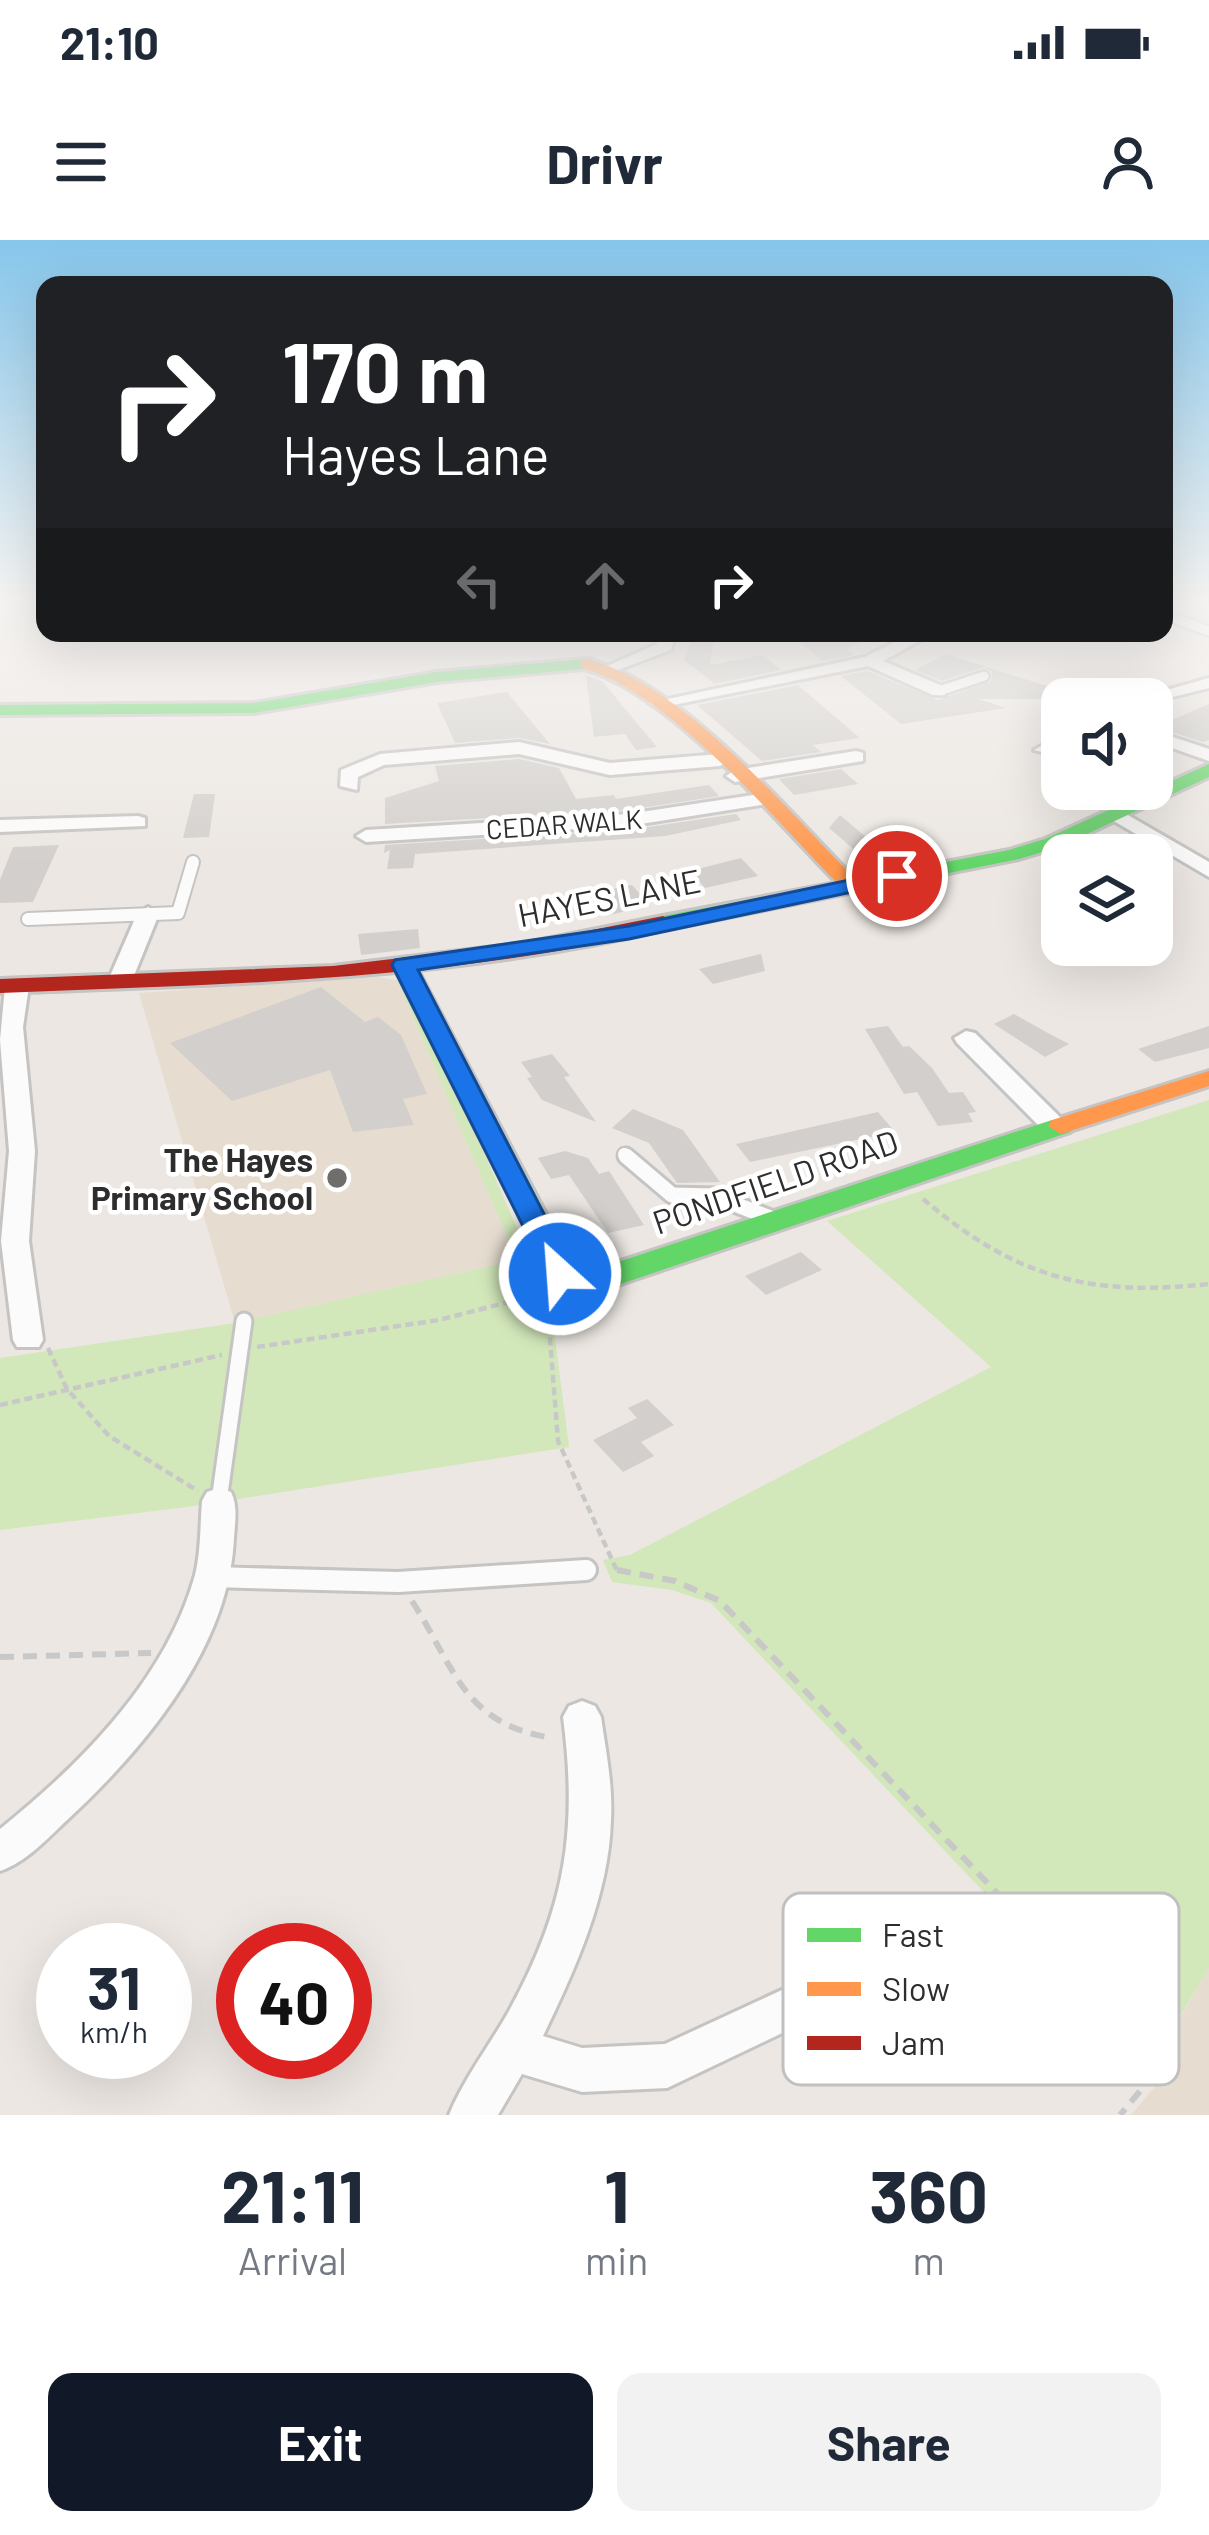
<!DOCTYPE html>
<html lang="en">
<head>
<meta charset="utf-8">
<style>
	:root { --surface:#fff; --page:#f2f2f3; --text:#1f2937; --muted:#747a83; --accent:#111827 }
	body { margin:0; font-family:Barlow,sans-serif; background:var(--page); color:var(--text); height:100vh; display:flex; flex-direction:column; font-size:45px; white-space:nowrap }
	* { box-sizing:border-box; margin:0 }
	p { font-size:39px; color:var(--muted) }
	.icon { flex:none; width:66px; height:66px; fill:none; stroke:currentColor; stroke-width:2; stroke-linecap:round; stroke-linejoin:round }
	.map { position:relative; height:1875px; overflow:hidden }
	.details { display:flex; flex-direction:column; background:var(--surface); flex:1 }
	.details>* { flex:none }
	.guide { position:absolute; left:36px; top:36px; width:1137px; height:366px; border-radius:24px; box-shadow:0 12px 48px #0002; background:#202124; color:#fff; overflow:hidden }
	.tools { position:absolute; left:1041px; top:438px; display:grid; gap:24px }
	.tools a { display:grid; place-items:center; width:132px; height:132px; border-radius:24px; background:var(--surface); box-shadow:0 12px 48px #0002; font-size:60px }
	.speed { position:absolute; left:36px; top:1683px; display:flex; gap:24px; font-size:60px; font-weight:700; text-align:center }
	.speed>* { display:grid; place-content:center; width:156px; height:156px; border-radius:50%; background:var(--surface); box-shadow:0 12px 48px #0002; line-height:1 }
	.speed small { font-size:30px; font-weight:400 }
	.speed .limit { border:18px solid #d22; background:#fff; color:#111 }
	.pin { position:absolute; display:grid; place-items:center; width:102px; height:102px; color:#fff; margin:-51px; border:6px solid #fff; border-radius:50%; box-shadow:0 3px 12px #0007 }
	.me { position:absolute; width:132px; margin:-66px; rotate:334deg; stroke-linejoin:round; filter:drop-shadow(0 0 9px #0008) }
	.turn { display:flex; align-items:center; gap:42px; height:252px; padding:0 48px; font-size:54px }
	.turn .icon { width:156px; height:156px; stroke-width:2.5 }
	.turn b { display:block; font-size:84px; line-height:102px }
	.lanes { display:flex; align-items:center; height:114px; padding:0 48px; background:#0003; justify-content:center; gap:60px; direction:ltr }
	.lanes .off { opacity:.35 }
	.eta { display:flex; justify-content:space-evenly; align-items:center; height:204px; text-align:center }
	.eta b { font-size:72px; font-weight:700; line-height:84px }
	.action { display:flex; gap:24px; margin-top:auto; padding:24px 48px }
	.action a { flex:1; height:138px; border-radius:24px; background:var(--accent); color:#fff; font-size:48px; font-weight:700; line-height:138px; text-align:center }
	.action a+a { background:var(--page); color:var(--text) }
	.status { display:flex; justify-content:space-between; align-items:center; height:84px; padding:0 60px; background:var(--surface); direction:ltr }
	.status svg { height:33px; fill:currentColor }
	header { display:flex; justify-content:space-between; align-items:center; height:156px; padding:0 48px; background:var(--surface); font-size:54px; font-weight:700 }
	.map>svg:first-child { display:block }
	.education { fill:#e6ddd0 }
	.green { fill:#d2e7ba }
	.building { fill:#d2cfcc }
	.lines { fill:none; stroke-linecap:round; stroke-linejoin:round }
	.lane-far3-casing { stroke:#c5c4c3; stroke-width:14 }
	.lane-far2-casing { stroke:#c5c4c3; stroke-width:16 }
	.lane-far1-casing { stroke:#c5c4c3; stroke-width:21 }
	.lane-casing { stroke:#c5c4c3; stroke-width:26 }
	.street-casing { stroke:#c5c4c3; stroke-width:6 }
	.fast-casing { stroke:#c5c4c3; stroke-width:6 }
	.slow-casing { stroke:#c5c4c3; stroke-width:6 }
	.jam-casing { stroke:#c5c4c3; stroke-width:6 }
	.path-far1 { stroke:#c8c8c8; stroke-width:4.5; stroke-dasharray:8 4.5; stroke-linecap:butt }
	.path { stroke:#c8c8c8; stroke-width:6; stroke-dasharray:14 9; stroke-linecap:butt }
	.lane-far3 { stroke:#fcfbfb; stroke-width:9 }
	.lane-far2 { stroke:#fcfbfb; stroke-width:12 }
	.lane-far1 { stroke:#fcfbfb; stroke-width:15 }
	.lane { stroke:#fcfbfb; stroke-width:20 }
	.street { fill:#fcfbfb; fill-rule:evenodd }
	.fast { fill:#63d668; fill-rule:evenodd }
	.slow { fill:#ff974d; fill-rule:evenodd }
	.jam { fill:#b3261e; fill-rule:evenodd }
	.route { fill:#1a73e8; stroke:#114b97; stroke-width:3 }
	.poi-dot { fill:#706e6c; stroke:#fff; stroke-width:4.5 }
	.labels { text-anchor:middle; dominant-baseline:central; stroke-width:9; stroke-linejoin:round; paint-order:stroke }
	.far-street-label { font-size:27px; fill:#2d2d2d; stroke:#fff }
	.street-label { font-size:33px; fill:#2d2d2d; stroke:#fff }
	.poi-label { font-size:33px; font-weight:bold; fill:#2d2d2d; stroke:#fff; text-anchor:end }
	.key { fill:#fff; stroke:#c0c0c0; stroke-width:3 }
	.key-label { font-size:33px; fill:#2d2d2d }
</style>
</head>
<body>
<div class="status"><b>21:10</b><svg viewBox="0 0 49 12"><path d="M0 12V9h3v3zM5 12V6h3v6zM10 12V3h3v9zM15 12V0h3v12zM26 1h20v11H26zM47 4h2v5h-2z"/></svg></div>
<header><svg class="icon" aria-label="menu" viewBox="0 0 24 24"><path d="M4 6h16M4 12h16M4 18h16"/></svg>Drivr<svg class="icon" aria-label="person" viewBox="0 0 24 24"><circle cx="12" cy="8" r="4"/><path d="M4 21q1-7 8-7t8 7"/></svg></header>
<div class="map">
<svg width="1209" height="1875" viewBox="0 0 1209 1875">
	<rect width="100%" height="100%" fill="#ece7e2"/>
	<g class="education">
		<path d="M376 737 397 740 517 1020 235 1083 139 753Z"/>
		<path d="M1209 1728V1875H1131L1172 1827 1159 1813Z"/>
	</g>
	<g class="green">
		<path d="M397 740 458 854 540 1040 552 1075 569 1207 187 1267 0 1290V1118L235 1083 517 1020Z"/>
		<path d="M1209 860V1728L1149 1827 711 1363 672 1350 612 1342 603 1320 630 1315 991 1127 827 981Z"/>
	</g>
	<g class="building">
		<path d="M835 394 863 401 847 409 855 415 822 421 801 403Z"/>
		<path d="M693 395 714 396 710 425 763 415 781 430 715 444 684 420Z"/>
		<path d="M946 414 1075 455 1074 459H979L1006 468 901 484 841 436 867 431 938 460 991 441 992 432 985 427 942 441 915 430Z"/>
		<path d="M586 436 602 441 657 507 636 510 625 494 594 497Z"/>
		<path d="M798 445 860 498 813 505 821 512 762 521 697 465Z"/>
		<path d="M507 452 550 504 519 498 455 503 437 463Z"/>
		<path d="M1209 464V500L1203 502 1152 486V472L1174 479Z"/>
		<path d="M519 519 559 528 576 559 614 555 616 559 709 545 719 556 628 570 385 584V558L439 541 435 526Z"/>
		<path d="M841 529 858 544 794 555 779 539Z"/>
		<path d="M194 554H215L209 597 183 598Z"/>
		<path d="M736 574 741 580 665 596 415 614 413 628 387 629 390 610 384 613 385 605 628 590Z"/>
		<path d="M840 575 894 621 872 625 829 588Z"/>
		<path d="M59 605 33 662 0 663V640L13 607Z"/>
		<path d="M741 618 758 636 705 648 690 631Z"/>
		<path d="M632 645 650 665 606 676 587 654Z"/>
		<path d="M418 689 420 708 361 715 358 694Z"/>
		<path d="M761 714 765 731 713 744 699 729Z"/>
		<path d="M321 747 365 782 378 777 401 795 427 854 403 859 414 885 353 892 330 830 232 861 170 803Z"/>
		<path d="M1014 774 1046 792 1069 804 1045 817 994 784Z"/>
		<path d="M888 786 903 807 909 806 932 828 949 853 963 852 976 872 968 873 973 882 938 886 917 852 904 854 865 789Z"/>
		<path d="M1209 786V808L1155 822 1138 809Z"/>
		<path d="M552 814 570 836 564 837 596 882 542 860 527 838 532 837 521 822Z"/>
		<path d="M633 869 683 890 720 942 677 943 649 903 612 888Z"/>
		<path d="M878 872 895 892 750 922 736 904Z"/>
		<path d="M565 911 588 918 599 934 609 931 644 985 608 993 569 935 551 939 538 918Z"/>
		<path d="M801 1012 822 1030 766 1055 745 1036Z"/>
		<path d="M647 1159 674 1185 641 1202 654 1216 623 1232 593 1200 637 1178 628 1168Z"/>
	</g>
	<g class="lines">
		<g class="lane-far3-casing">
			<g id="lane-far3">
				<path d="M1165 375 1209 391"/>
				<path d="M939 451 984 436"/>
			</g>
		</g>
		<g class="lane-far2-casing">
			<g id="lane-far2">
				<path d="M28 679 178 673 193 622"/>
				<path d="M624 914 630 919"/>
			</g>
		</g>
		<g class="lane-far1-casing">
			<g id="lane-far1">
				<path d="M626 916 672 955 714 956 773 979"/>
				<path d="M219 1261 244 1081"/>
				<path d="M542 1333 586 1330"/>
			</g>
		</g>
		<g class="lane-casing">
			<path id="lane" d="M212 1337 398 1342 586 1330"/>
		</g>
		<g class="street-casing">
			<g id="street">
				<path d="M1164 370 1171 372V378L1164 380Z"/>
				<path d="M660 393H676L671 410 615 431 607 426 657 404Z"/>
				<path d="M913 393H934L883 421 945 447V455H933L868 426 658 468 649 463 865 417Z"/>
				<path d="M1209 438V448L1152 462 1135 459Z"/>
				<path d="M1152 490 1209 509V521L1152 501Z"/>
				<path d="M1062 494V507L1050 514 1034 510Z"/>
				<path d="M519 502 610 523 720 514 729 520 720 526 610 535 519 514 384 525 358 537 357 550 340 546 341 530 380 514Z"/>
				<path d="M856 511 863 513V521L735 542 726 536 735 530Z"/>
				<path d="M760 554 770 560 767 564 628 586 366 602 356 596 366 590 628 574Z"/>
				<path d="M1114 567 1209 622V637L1107 577V569Z"/>
				<path d="M138 576 145 578V586L0 592V580Z"/>
				<path d="M148 667 159 674 131 743 127 748H111L107 743 137 674Z"/>
				<path d="M17 739 29 746 23 787 35 911 29 1001 43 1100 39 1107H17L13 1100 1 1001 9 911 0 800 5 746Z"/>
				<path d="M966 791 975 793 1063 880 1067 886 1063 892H1045L957 803 954 798Z"/>
				<path d="M219 1248 231 1252C238 1266 235 1282 234 1298 229 1408 144 1509 66 1581 46 1600 26 1622 0 1631V1589C82 1523 166 1439 195 1335 201 1311 200 1285 202 1261L207 1252Z"/>
				<path d="M582 1461 595 1466 601 1477C606 1511 613 1546 611 1580 609 1655 575 1730 543 1796L582 1808 665 1804 918 1687 933 1693 939 1707 933 1721 667 1848 582 1852 522 1834 498 1875H449C464 1838 490 1805 509 1771 565 1669 578 1592 563 1477L569 1466Z"/>
			</g>
		</g>
		<g class="fast-casing">
			<g id="fast">
				<path d="M587 419 593 420V428L437 442 254 473 0 475V465L254 463 437 432Z"/>
				<path d="M1209 524V537L1059 607 1019 619 663 690 652 683 663 676 1009 610 1045 599Z"/>
				<path d="M404 718 415 725 578 1035 1052 880H1070L1074 886 1070 892 597 1052H568L553 1043 393 725Z"/>
			</g>
		</g>
		<g class="slow-casing">
			<g id="slow">
				<path d="M587 419C682 443 788 571 857 641V649H843C777 583 670 451 581 428V420Z"/>
				<path d="M1209 831V846L1061 894 1048 886 1052 880Z"/>
			</g>
		</g>
		<g class="jam-casing">
			<path id="jam" d="M663 676 674 683 671 688C451 741 225 744 0 753V739L333 726 526 703Z"/>
		</g>
		<g class="path-far1">
			<path d="M923 959C1016 1038 1089 1057 1209 1044"/>
			<path d="M547 1060 558 1201 618 1333"/>
			<path d="M257 1107 439 1080 540 1054"/>
			<path d="M48 1108 67 1149 109 1196 198 1251"/>
			<path d="M0 1165 222 1115"/>
		</g>
		<g class="path">
			<path d="M617 1330 675 1341 720 1361 1161 1826 1120 1875"/>
			<path d="M412 1361C455 1428 463 1484 552 1498"/>
			<path d="M0 1417 151 1413"/>
			<path d="M940 1690 992 1649"/>
		</g>
		<use href="#lane-far3" class="lane-far3"/>
		<use href="#lane-far2" class="lane-far2"/>
		<use href="#lane-far1" class="lane-far1"/>
		<use href="#lane" class="lane"/>
		<use href="#street" class="street"/>
		<use href="#fast" class="fast"/>
		<use href="#slow" class="slow"/>
		<use href="#jam" class="jam"/>
	</g>
	<linearGradient id="sky" x2="0" y2="1"><stop stop-color="#86c6eb"/><stop offset="0.58" stop-color="#f6f4f2"/><stop offset="1" stop-color="#f6f4f2" stop-opacity="0"/></linearGradient>
	<rect width="1209" height="624" fill="url(#sky)"/>
	<path class="route" d="M897 630 904 632V641L629 699 418 730 575 1034 560 1043 550 1040 392 725 395 720 629 686Z"/>
	<circle class="poi-dot" cx="337" cy="938" r="12"/>
	<g class="labels">
		<g class="far-street-label">
			<text transform="translate(564 583) rotate(-4)">CEDAR WALK</text>
		</g>
		<g class="street-label">
			<text transform="translate(609 657) rotate(-11)">HAYES LANE</text>
			<text transform="translate(775 941) rotate(-19)">PONDFIELD ROAD</text>
		</g>
		<g class="poi-label">
			<text x="313" y="919">The Hayes<tspan x="313" dy="38">Primary School</tspan></text>
		</g>
	</g>
	<rect x="783" y="1653" width="396" height="192" rx="18" class="key"/>
	<rect x="807" y="1688" width="54" height="14" fill="#63d668"/>
	<rect x="807" y="1742" width="54" height="14" fill="#ff974d"/>
	<rect x="807" y="1796" width="54" height="14" fill="#b3261e"/>
	<g class="key-label">
		<text x="882" y="1707">Fast</text>
		<text x="882" y="1761">Slow</text>
		<text x="882" y="1815">Jam</text>
	</g>
</svg>
<div class="tools">
<a><svg class="icon" aria-label="sound" viewBox="0 0 24 24"><path d="M4 9h4l5-4v14l-5-4H4zM17 9q2 3 0 6"/></svg></a>
<a><svg class="icon" aria-label="layers" viewBox="0 0 24 24"><path d="M12 4l9 5-9 5-9-5zM3 14l9 5 9-5"/></svg></a>
</div>
<div class="speed"><div>31<small>km/h</small></div><div class="limit">40</div></div>
<div class="pin" style="left:897px;top:636px;background:#d93025"><svg class="icon" aria-label="arrive" viewBox="0 0 24 24"><path d="M6 21V4h12l-3 4 3 4H6"/></svg></div>
<svg class="me" style="left:560px;top:1034px" viewBox="-20 -20 40 40"><circle r="17" fill="#1a73e8" stroke="#fff" stroke-width="3"/><path d="M0-11L8 9 0 5-8 9z" fill="#fff"/></svg>
<div class="guide">
<div class="turn"><svg class="icon" aria-label="right" viewBox="0 0 24 24"><path d="M7 20v-9h11M14 6l5 5-5 5"/></svg><div><b>170 m</b>Hayes Lane</div></div>
<div class="lanes"><svg class="icon off" aria-label="left" viewBox="0 0 24 24"><path d="M17 20v-9H6M10 6l-5 5 5 5"/></svg><svg class="icon off" aria-label="ahead" viewBox="0 0 24 24"><path d="M12 20V5M6 11l6-6 6 6"/></svg><svg class="icon" aria-label="right" viewBox="0 0 24 24"><path d="M7 20v-9h11M14 6l5 5-5 5"/></svg></div>
</div>
</div>
<section class="details">
<div class="eta">
<div><b>21:11</b><p>Arrival</p></div>
<div><b>1</b><p>min</p></div>
<div><b>360</b><p>m</p></div>
</div>
<div class="action"><a>Exit</a><a>Share</a></div>
</section>
</body>
</html>
